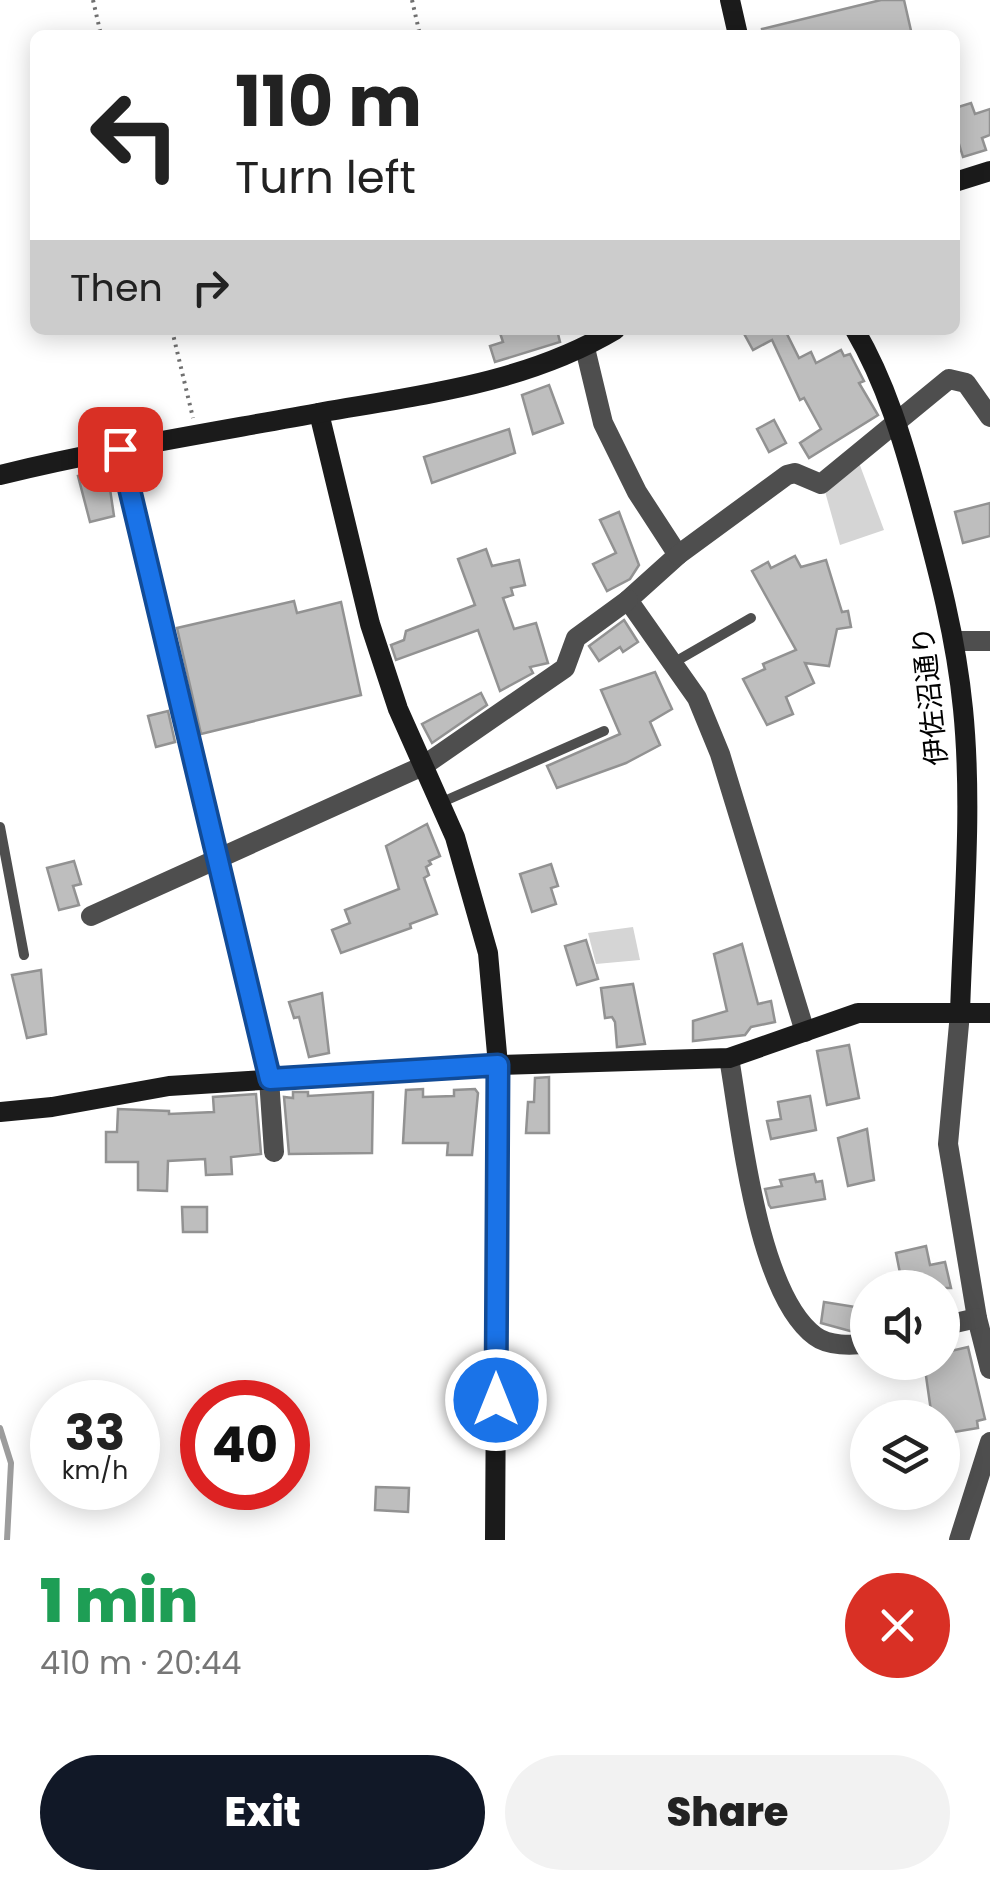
<!DOCTYPE html>
<html lang="en">
<head>
<meta charset="utf-8">
<style>
	:root { --surface:#fff; --page:#f2f2f2; --text:#222; --muted:#767676; --accent:#111827 }
	body { margin:0; font-family:Poppins,"Noto Sans JP",sans-serif; background:var(--page); color:var(--text); height:100vh; display:flex; flex-direction:column; font-size:38px; white-space:nowrap }
	* { box-sizing:border-box; margin:0 }
	p { font-size:32px; color:var(--muted) }
	.icon { flex:none; width:55px; height:55px; fill:none; stroke:currentColor; stroke-width:2; stroke-linecap:round; stroke-linejoin:round }
	.map { position:relative; height:1540px; overflow:hidden }
	.details { display:flex; flex-direction:column; background:var(--surface); flex:1 }
	.details>* { flex:none }
	.top-card { position:absolute; left:30px; top:30px; width:930px; height:305px; border-radius:15px; box-shadow:0 5px 25px #0003; background:#fff; color:var(--text); overflow:hidden }
	.buttons { position:absolute; left:850px; top:1270px; display:grid; gap:20px }
	.buttons a { display:grid; place-items:center; width:110px; height:110px; border-radius:50%; background:var(--surface); box-shadow:0 5px 25px #0003; font-size:50px }
	.speed { position:absolute; left:30px; top:1380px; display:flex; gap:20px; font-size:50px; font-weight:700; text-align:center }
	.speed>* { display:grid; place-content:center; width:130px; height:130px; border-radius:50%; background:var(--surface); box-shadow:0 5px 25px #0003; line-height:1 }
	.speed small { font-size:25px; font-weight:400 }
	.speed .limit { border:15px solid #d22; background:#fff; color:#111 }
	.pin { position:absolute; display:grid; place-items:center; width:85px; height:85px; color:#fff; margin:-42px; border-radius:20px; box-shadow:0 5px 15px #0006 }
	.me { position:absolute; width:110px; margin:-55px; rotate:0deg; stroke-linejoin:round; filter:drop-shadow(0 0 8px #0008) }
	.turn { display:flex; align-items:center; gap:35px; height:210px; padding:0 40px; font-size:45px }
	.turn .icon { width:130px; height:130px; stroke-width:2.5 }
	.turn b { display:block; font-size:70px; line-height:85px }
	.then { display:flex; align-items:center; height:95px; padding:0 40px; background:#0003; gap:20px; font-size:38px }
	.round { display:grid; place-items:center; flex:none; width:105px; height:105px; border-radius:52px; background:var(--page) }
	.overview { display:flex; align-items:center; justify-content:space-between; height:170px; padding:0 40px }
	h1 { font-size:60px; font-weight:800; line-height:75px; color:#1e9e55 }
	.cta { display:flex; gap:20px; margin-top:auto; padding:20px 40px }
	.cta a { flex:1; height:115px; border-radius:60px; background:var(--accent); color:#fff; font-size:40px; font-weight:800; line-height:115px; text-align:center }
	.cta a+a { background:var(--page); color:var(--text) }
	.map>svg:first-child { display:block }
	.green { fill:#d5d5d5 }
	.lines { fill:none; stroke-linecap:round; stroke-linejoin:round }
	.stream { stroke:#9c9c9c; stroke-width:6 }
	.building { fill:#bebebe; stroke:#929292; stroke-width:2.5 }
	.path { stroke:#707070; stroke-width:4; stroke-dasharray:2.5 5; stroke-linecap:butt }
	.lane { stroke:#4e4e4e; stroke-width:10 }
	.street { stroke:#4e4e4e; stroke-width:20 }
	.secondary { stroke:#1b1b1b; stroke-width:20 }
	.route-casing { stroke:#114b97; stroke-width:25 }
	.route { stroke:#1a73e8; stroke-width:18 }
	.labels { text-anchor:middle; dominant-baseline:central; stroke-width:8; stroke-linejoin:round; paint-order:stroke }
	.street-label { font-size:28px; fill:#000; stroke:#fff }
</style>
</head>
<body>
<div class="map">
<svg width="990" height="1540" viewBox="0 0 990 1540">
	<rect width="100%" height="100%" fill="#fff"/>
	<g class="green">
		<path d="M858 460 884 530 840 545 824 488Z"/>
		<path d="M633 927 640 960 596 964 588 933Z"/>
	</g>
	<g class="lines">
		<path class="stream" d="M0 1428 11 1463 7 1540"/>
	</g>
	<g class="building">
		<path d="M881 0H904L912 35H763L762 29Z"/>
		<path d="M971 103 975 114 990 109V135L982 138 986 150 963 157 955 131V108Z"/>
		<path d="M499 330H557L560 342 495 362 490 346 503 342Z"/>
		<path d="M742 330H790L786 332 799 358 811 352 816 363 841 350 844 356 850 354 864 381 859 383 878 415 809 458 800 443 821 429 804 398 800 400 772 340 753 350Z"/>
		<path d="M549 385 563 423 533 434 522 395Z"/>
		<path d="M774 420 786 443 769 452 757 429Z"/>
		<path d="M509 429 515 453 432 483 424 457Z"/>
		<path d="M107 469 114 516 90 522 78 476Z"/>
		<path d="M990 503V536L963 543 955 512Z"/>
		<path d="M619 512 639 565 630 579 607 591 593 564 616 553 600 520Z"/>
		<path d="M486 549 492 566 519 560 525 585 511 588 513 595 503 598 514 629 536 623 548 663 530 667 533 673 500 691 478 630 396 660 391 645 404 640 406 631 475 605 458 559Z"/>
		<path d="M795 556 801 567 826 560 842 612 848 611 851 627 837 629 829 666 805 663 814 683 786 697 793 714 767 725 743 679 765 669 763 664 796 650 752 571 768 562 771 568Z"/>
		<path d="M294 601 297 613 341 602 361 695 201 734 177 628Z"/>
		<path d="M624 620 638 642 623 652 620 647 599 661 589 646Z"/>
		<path d="M655 672 672 709 650 722 660 745 626 763 557 788 547 766 620 734 601 690Z"/>
		<path d="M481 693 487 705 432 743 422 724Z"/>
		<path d="M168 711 175 742 156 747 148 716Z"/>
		<path d="M427 824 440 856 429 861 431 864 426 867 429 875 424 878 437 914 410 924 411 928 341 953 332 930 350 923 345 910 399 889 386 846Z"/>
		<path d="M74 861 81 884 73 886 79 905 59 910 47 868Z"/>
		<path d="M551 864 558 886 551 888 556 904 532 912 520 874Z"/>
		<path d="M586 940 598 979 577 985 565 946Z"/>
		<path d="M742 944 758 1004 771 1001 775 1022 751 1027 745 1035 693 1041V1021L727 1011 714 954Z"/>
		<path d="M41 970 46 1034 27 1038 12 975Z"/>
		<path d="M633 984 645 1044 617 1047 615 1022 612 1017 605 1018 601 988Z"/>
		<path d="M322 993 329 1053 309 1057 299 1017 294 1018 289 1002Z"/>
		<path d="M849 1045 859 1098 827 1105 817 1051Z"/>
		<path d="M549 1077V1133H526L528 1102H534L535 1078Z"/>
		<path d="M423 1089V1097L454 1096V1090L475 1089 478 1093 472 1155H447L448 1143H403L406 1090Z"/>
		<path d="M293 1092H308V1096L373 1092 372 1153 289 1154 284 1097 293 1098Z"/>
		<path d="M256 1094 261 1154 231 1157 232 1174 206 1175 205 1159 168 1161 167 1191 138 1190V1162H106V1132H117L118 1109 169 1111V1114L214 1112 213 1097Z"/>
		<path d="M810 1096 816 1130 771 1139 767 1121 781 1119 778 1102Z"/>
		<path d="M867 1129 874 1180 848 1186 838 1138Z"/>
		<path d="M814 1174 816 1182 822 1181 825 1199 771 1208 769 1205 765 1189 782 1186 780 1180Z"/>
		<path d="M182 1207H207V1232H183Z"/>
		<path d="M926 1246 930 1265 945 1262 951 1288H903L896 1253Z"/>
		<path d="M824 1302 868 1309V1329L850 1331 821 1323Z"/>
		<path d="M968 1347 985 1419 977 1421 978 1428 942 1434V1418H932L924 1362H942V1353Z"/>
		<path d="M376 1487 409 1488 408 1512 375 1510Z"/>
	</g>
	<g class="lines">
		<g class="path">
			<path d="M93 0 101 35"/>
			<path d="M412 0 420 35"/>
			<path d="M172 330 193 418"/>
		</g>
		<g class="lane">
			<path d="M673 663 751 618"/>
			<path d="M440 803 604 731"/>
			<path d="M0 827 24 955"/>
		</g>
		<g class="street">
			<path d="M585 348 603 423 637 492 678 555 628 600 697 698 720 754 805 1032"/>
			<path d="M120 449 269 1079 274 1152"/>
			<path d="M678 555 787 475 795 473 821 484 949 379 966 383 990 417"/>
			<path d="M955 641H990"/>
			<path d="M91 916 423 766 565 668 576 638 628 600"/>
			<path d="M960 1013 948 1144 977 1318 990 1369"/>
			<path d="M729 1058C741 1126 757 1293 815 1336 828 1346 852 1346 868 1343"/>
			<path d="M942 1326 977 1318"/>
			<path d="M959 1540 990 1442"/>
		</g>
		<g class="secondary">
			<path d="M730 0 738 35"/>
			<path d="M955 182 990 171"/>
			<path d="M855 330C886 383 903 441 919 500 938 570 956 637 963 709 973 809 963 913 960 1013"/>
			<path d="M319 413 370 624 398 709 455 837 488 953 498 1065 495 1540"/>
			<path d="M0 475C106 449 215 432 323 412 422 395 526 383 615 330"/>
			<path d="M0 1112 52 1107 169 1086 498 1065 729 1058 858 1013H990"/>
		</g>
	</g>
	<g class="lines">
		<g class="route-casing">
			<path id="route" d="M120 449 270 1079 498 1065 496 1400"/>
		</g>
		<use href="#route" class="route"/>
	</g>
	<g class="labels">
		<g class="street-label">
			<text transform="translate(930 696) rotate(-96)">伊佐沼通り</text>
		</g>
	</g>
</svg>
<div class="buttons">
<a><svg class="icon" aria-label="sound" viewBox="0 0 24 24"><path d="M4 9h4l5-4v14l-5-4H4zM17 9q2 3 0 6"/></svg></a>
<a><svg class="icon" aria-label="layers" viewBox="0 0 24 24"><path d="M12 4l9 5-9 5-9-5zM3 14l9 5 9-5"/></svg></a>
</div>
<div class="speed"><div>33<small>km/h</small></div><div class="limit">40</div></div>
<div class="pin" style="left:120px;top:449px;background:#d93025"><svg class="icon" aria-label="arrive" viewBox="0 0 24 24"><path d="M6 21V4h12l-3 4 3 4H6"/></svg></div>
<svg class="me" style="left:496px;top:1400px" viewBox="-20 -20 40 40"><circle r="17" fill="#1a73e8" stroke="#fff" stroke-width="3"/><path d="M0-11L8 9 0 5-8 9z" fill="#fff"/></svg>
<div class="top-card">
<div class="turn"><svg class="icon" aria-label="left" viewBox="0 0 24 24"><path d="M17 20v-9H6M10 6l-5 5 5 5"/></svg><div><b>110 m</b>Turn left</div></div>
<div class="then">Then<svg class="icon" aria-label="right" viewBox="0 0 24 24"><path d="M7 20v-9h11M14 6l5 5-5 5"/></svg></div>
</div>
</div>
<section class="details">
<div class="overview"><div><h1>1 min</h1><p>410 m · 20:44</p></div><a class="round" style="background:#d93025;color:#fff"><svg class="icon" aria-label="close" viewBox="0 0 24 24"><path d="M6 6l12 12M18 6L6 18"/></svg></a></div>
<div class="cta"><a>Exit</a><a>Share</a></div>
</section>
</body>
</html>
